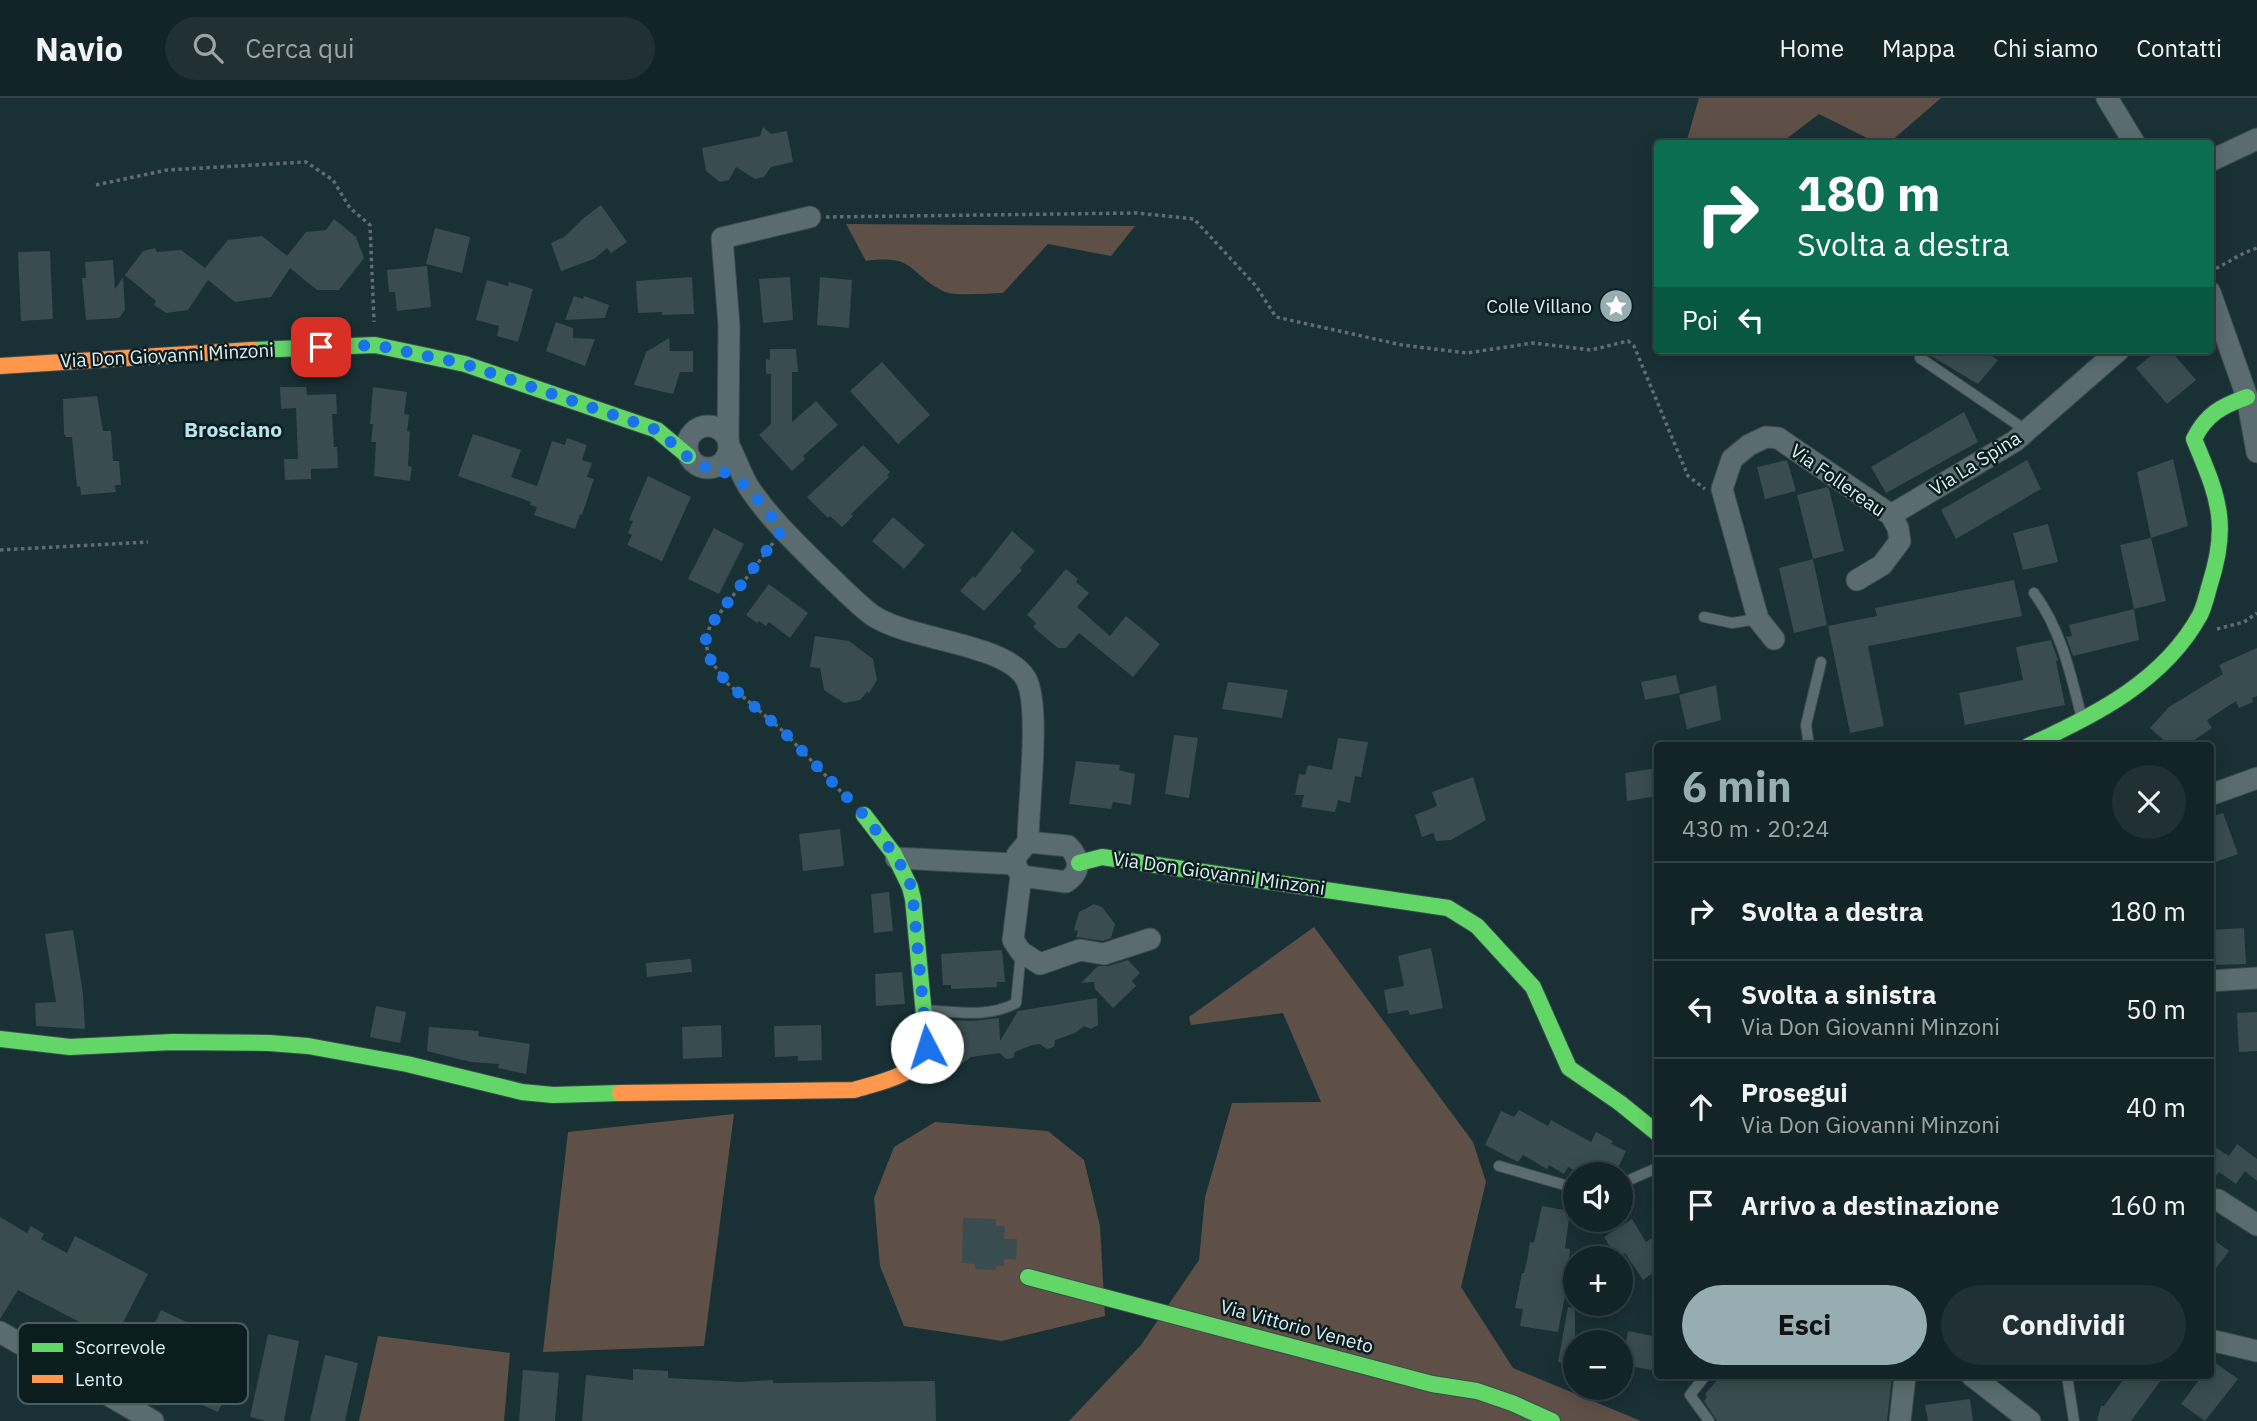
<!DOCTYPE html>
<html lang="it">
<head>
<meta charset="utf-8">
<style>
	:root { --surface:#132428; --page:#203034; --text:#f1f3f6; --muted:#9da4a8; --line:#324145; --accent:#96adb1 }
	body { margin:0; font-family:"IBM Plex Sans",sans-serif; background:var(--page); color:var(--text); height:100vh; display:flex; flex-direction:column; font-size:26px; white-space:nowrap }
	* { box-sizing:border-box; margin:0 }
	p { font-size:23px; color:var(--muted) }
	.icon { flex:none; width:38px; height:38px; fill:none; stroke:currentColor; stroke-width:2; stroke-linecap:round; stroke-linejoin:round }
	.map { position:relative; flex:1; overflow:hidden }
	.panel { position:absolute; left:1654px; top:644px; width:560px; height:637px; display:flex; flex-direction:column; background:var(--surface); border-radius:7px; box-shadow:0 4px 18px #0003,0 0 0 2px var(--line) }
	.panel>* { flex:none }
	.guide { position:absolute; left:1654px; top:42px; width:560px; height:214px; border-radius:7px; box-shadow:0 4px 18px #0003,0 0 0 2px var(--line); background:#0b6e4f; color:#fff; overflow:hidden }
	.buttons { position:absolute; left:1563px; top:1064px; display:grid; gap:14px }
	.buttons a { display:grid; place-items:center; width:70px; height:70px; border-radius:50%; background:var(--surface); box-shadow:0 4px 18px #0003,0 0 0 2px var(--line); font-size:35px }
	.pin { position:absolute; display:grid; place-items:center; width:60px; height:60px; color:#fff; margin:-30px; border-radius:14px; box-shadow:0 4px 10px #0006 }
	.me { position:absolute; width:77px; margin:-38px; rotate:355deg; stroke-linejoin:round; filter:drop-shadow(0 0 5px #0008) }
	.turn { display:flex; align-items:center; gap:24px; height:147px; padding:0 28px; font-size:32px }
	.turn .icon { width:91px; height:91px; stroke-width:2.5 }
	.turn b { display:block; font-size:49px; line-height:60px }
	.then { display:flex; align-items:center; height:66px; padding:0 28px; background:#0003; gap:14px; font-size:26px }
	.round { display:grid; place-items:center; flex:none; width:74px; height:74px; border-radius:37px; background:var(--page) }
	.head { display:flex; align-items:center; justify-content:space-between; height:119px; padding:0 28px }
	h1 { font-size:42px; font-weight:700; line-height:52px; color:var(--accent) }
	.button { display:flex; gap:14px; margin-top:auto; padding:14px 28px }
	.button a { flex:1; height:80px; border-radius:42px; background:var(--accent); color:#111; font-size:28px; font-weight:700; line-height:80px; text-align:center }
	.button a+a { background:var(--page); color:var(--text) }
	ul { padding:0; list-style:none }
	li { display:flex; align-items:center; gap:21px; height:98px; padding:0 28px; border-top:2px solid var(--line) }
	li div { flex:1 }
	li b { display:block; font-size:26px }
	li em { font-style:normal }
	header { display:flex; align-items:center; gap:42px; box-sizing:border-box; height:98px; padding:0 35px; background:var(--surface); border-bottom:2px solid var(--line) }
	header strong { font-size:33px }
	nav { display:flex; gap:38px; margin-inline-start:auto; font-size:24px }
	.search { width:490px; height:63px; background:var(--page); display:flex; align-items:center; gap:18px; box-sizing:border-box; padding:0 24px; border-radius:38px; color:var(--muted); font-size:26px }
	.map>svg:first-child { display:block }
	.green { fill:#5e5047 }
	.building { fill:#394c50 }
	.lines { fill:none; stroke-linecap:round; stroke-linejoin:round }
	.lane-casing { stroke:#3a4b4e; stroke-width:12 }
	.street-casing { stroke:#3a4b4e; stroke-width:23 }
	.fast-casing { stroke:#3a4b4e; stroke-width:18 }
	.slow-casing { stroke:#3a4b4e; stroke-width:18 }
	.path { stroke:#5e6d70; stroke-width:3.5; stroke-dasharray:3.5 3.5; stroke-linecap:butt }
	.lane { stroke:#5a6c6f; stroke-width:10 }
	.street { stroke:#5a6c6f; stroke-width:21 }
	.fast { stroke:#63d668; stroke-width:16 }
	.slow { stroke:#ff974d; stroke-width:16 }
	.route { stroke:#1a73e8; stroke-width:12; stroke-dasharray:0 21.6 }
	.labels { text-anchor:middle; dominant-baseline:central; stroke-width:5; stroke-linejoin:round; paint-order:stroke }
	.poi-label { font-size:19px; fill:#daf0f4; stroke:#0c1d20; text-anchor:end }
	.street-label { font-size:19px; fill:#daf0f4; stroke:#0c1d20 }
	.neighbourhood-label { font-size:21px; font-weight:bold; fill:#b8e4ed; stroke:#0c1d20 }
	.key { fill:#0c1d20; stroke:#4a5c60; stroke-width:2 }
	.key-label { font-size:19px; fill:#daf0f4 }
</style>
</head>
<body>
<header>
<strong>Navio</strong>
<div class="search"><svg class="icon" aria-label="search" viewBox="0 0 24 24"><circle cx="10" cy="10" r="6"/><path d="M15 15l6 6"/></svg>Cerca qui</div>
<nav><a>Home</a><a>Mappa</a><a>Chi siamo</a><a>Contatti</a></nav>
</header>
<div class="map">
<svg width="2257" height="1323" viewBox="0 0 2257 1323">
	<rect width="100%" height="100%" fill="#193035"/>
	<g class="green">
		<path d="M1699 0H1941L1889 45H1877L1819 16 1781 45H1686Z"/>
		<path d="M846 126 1135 128 1111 158 1048 146 1003 195C989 195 954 199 943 193 907 175 916 156 866 163Z"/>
		<path d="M1314 829 1473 1044 1486 1084 1461 1189 1513 1270 1641 1323H1069L1141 1247 1199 1162 1205 1099 1232 1005 1321 1004 1283 915 1191 927 1189 919Z"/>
		<path d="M734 1016 704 1248 543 1254 568 1034Z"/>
		<path d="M935 1024 1048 1033 1084 1062 1100 1128 1105 1218 1002 1243 904 1228 880 1168 874 1100 894 1049Z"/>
		<path d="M378 1238 510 1255 504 1323H359Z"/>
	</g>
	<g class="building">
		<path d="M763 29 771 36 787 33 793 64 771 69 764 79 755 81 736 69 729 82 720 84 706 73 702 50 760 38Z"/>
		<path d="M601 107 627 144 611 155 607 150 594 161 561 173 551 145 564 139 585 119Z"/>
		<path d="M334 121 356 139 364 160 339 192H317L290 170 271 199 235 204 208 182 188 212 166 215 154 207 156 203 125 177 143 153 155 150 157 154 181 152 205 170 228 142 262 138 287 158 306 134 326 132Z"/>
		<path d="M435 130 470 139 462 175 426 166Z"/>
		<path d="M50 153 53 221 21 223 18 154Z"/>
		<path d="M113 162 115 191 123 179 125 212 119 220 86 222 82 180H86L85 164Z"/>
		<path d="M427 168 431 209 397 213 395 194H389L387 172Z"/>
		<path d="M692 179 694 216 662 217V214L638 215 636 183Z"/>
		<path d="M790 179 793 222 763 225 759 181Z"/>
		<path d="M820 179 852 182 849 230 817 227Z"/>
		<path d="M487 182 508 188 509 184 533 191 518 244 497 238 499 228 476 222Z"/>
		<path d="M574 198 583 201 584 198 609 207 605 220 565 222Z"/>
		<path d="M556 224 573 230V240L595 241 585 268 546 253Z"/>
		<path d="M669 240 670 253H693V274H680L673 296 634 287 646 254Z"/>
		<path d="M770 251H796L798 274H792V324L816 303 838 327 803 358 805 361 792 373 759 337 771 326V276H766V261L770 262Z"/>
		<path d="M1921 252H1982L1998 262 1978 286Z"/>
		<path d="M2158 252H2170L2196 282 2167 306 2136 270Z"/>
		<path d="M882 264 930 317 898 346 850 293Z"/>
		<path d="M280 289H306L307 297 336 296 337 316H332L334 349H337L338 370 311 371V381L285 382 284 361H298L296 310 281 311Z"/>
		<path d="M373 289 407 294 404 316 409 317 407 333 410 334 408 368 412 369 410 383 374 378 376 344H371L373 326H370Z"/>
		<path d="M97 298 103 333H111L113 363H119L121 387H115L116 394 81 397 80 388 77 389 72 339H66L64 336 63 301Z"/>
		<path d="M1964 314 1978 344 1886 395 1871 369Z"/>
		<path d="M473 336 521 352 511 379 537 388 552 343 565 347 567 340 587 347 582 362 592 365 587 379 594 381 582 417 580 416 575 431 534 417 537 409 530 407 531 404 458 378Z"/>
		<path d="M863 347 890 374 887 377 889 379 851 416 853 418 842 429 830 418 828 420 807 399Z"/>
		<path d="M2173 361 2188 428 2151 440 2137 374Z"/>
		<path d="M1787 362 1796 393 1765 401 1757 369Z"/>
		<path d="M2027 362 2041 391 1956 441 1941 412Z"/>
		<path d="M648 378 691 399 662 463 627 447 632 437 628 435 633 423 629 422Z"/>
		<path d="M1827 389 1829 391 1844 453 1813 461 1797 397Z"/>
		<path d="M893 419 925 447 904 471 872 443Z"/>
		<path d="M2048 426 2058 464 2023 472 2013 435Z"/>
		<path d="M714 430 744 446 719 496 688 481Z"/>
		<path d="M1012 433 1035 453 1020 470 1022 472 984 513 960 493 973 478 975 480Z"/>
		<path d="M2151 440 2166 503 2134 511 2120 447Z"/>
		<path d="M1813 461 1827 527 1794 535 1779 470Z"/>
		<path d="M1066 471 1078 481 1076 484 1089 495 1077 509 1110 538 1126 518 1160 546 1133 579 1079 535 1066 550H1058L1033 529 1036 525 1027 517Z"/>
		<path d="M2014 482 2022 518 1868 548 1884 628 1850 635 1828 528 1877 518 1875 510Z"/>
		<path d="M769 486 808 515 790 540 769 524 766 528 759 523 757 525 746 517Z"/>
		<path d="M2134 511 2139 542 2073 558 2066 539 2072 538 2069 527Z"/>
		<path d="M815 538 849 543 873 561 877 582 869 595 867 594 860 602 844 605 824 592 820 570 810 569Z"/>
		<path d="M2051 542 2058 562 2056 563 2065 607 1965 627 1959 595 2023 582 2016 549Z"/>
		<path d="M2257 550V598L2252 600 2253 604 2239 610 2236 603 2207 622 2212 630 2186 648H2170L2150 630 2169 609 2223 576 2219 567Z"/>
		<path d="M1676 577 1680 595 1645 602 1641 584Z"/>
		<path d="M1228 584 1288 592 1282 620 1222 611Z"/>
		<path d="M1716 587 1721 622 1687 631 1679 597Z"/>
		<path d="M1174 637 1198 640 1189 700 1165 696Z"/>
		<path d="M1338 640 1368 644 1361 679 1355 678 1350 705 1338 702 1335 714 1301 709 1304 697H1295L1299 676 1305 677 1308 667 1332 672Z"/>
		<path d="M1076 663 1120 667 1119 672 1135 676 1131 707 1113 704 1111 711 1069 706Z"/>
		<path d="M1657 670V698L1627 703 1625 675Z"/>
		<path d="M1473 679 1486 722 1451 742 1436 743 1433 735 1422 739 1415 717 1437 708 1432 694Z"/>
		<path d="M2223 715 2238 756 2210 766V719Z"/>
		<path d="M840 731 844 768 803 773 799 736Z"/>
		<path d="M889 794 893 833 874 835 871 796Z"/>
		<path d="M1094 806 1102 809 1115 826 1111 840 1103 843 1076 839 1078 833 1074 832 1079 814Z"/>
		<path d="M2244 830 2246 866 2210 867V832Z"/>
		<path d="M73 832 83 896 85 931 36 928 35 905 56 904 45 836Z"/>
		<path d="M1431 850 1443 910 1410 917 1408 912 1388 916 1384 892 1404 888 1398 858Z"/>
		<path d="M1002 852 1005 884H997V889L951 891V887H943L941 856Z"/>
		<path d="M691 861 692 874 647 879 646 865Z"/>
		<path d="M1128 862 1140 875 1132 883 1136 888 1113 910 1095 891 1094 884 1081 885 1098 868H1108Z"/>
		<path d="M902 874 905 906 876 908 875 876Z"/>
		<path d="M1097 900 1098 927 1091 931 1084 928 1075 935 1055 942 1054 949 1047 951 1040 946 1032 947 1015 954 1013 960 1006 961 1000 955 971 959 960 967 946 952 947 922 972 923 999 920 1000 943 1018 913Z"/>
		<path d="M376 908 406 914 400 945 370 939Z"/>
		<path d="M2257 914V953L2239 954 2237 915Z"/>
		<path d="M721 927 722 959 683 961 682 929Z"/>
		<path d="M821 927 822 962 798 963V958L775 959 774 928Z"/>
		<path d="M429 929 479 933 478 938 530 946 526 976 498 970 499 966 471 964 427 953Z"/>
		<path d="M1519 1012 1548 1028 1551 1022 1591 1044 1596 1034 1613 1043 1611 1046 1626 1053 1615 1076H1581L1568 1069 1564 1076 1549 1067 1547 1071 1523 1057 1518 1064 1485 1047 1501 1013 1514 1019Z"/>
		<path d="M2210 1046 2229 1058 2237 1046 2257 1061V1083L2245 1073 2236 1086 2219 1074 2210 1086Z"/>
		<path d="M1542 1108 1570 1113 1565 1150 1570 1151 1568 1182 1558 1234 1520 1228 1523 1211 1515 1210 1522 1175H1524L1527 1162 1530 1144 1534 1145Z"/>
		<path d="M0 1119 27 1135 31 1128 44 1136 41 1141 67 1155 75 1138 148 1176 114 1242 18 1192 0 1221Z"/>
		<path d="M963 1120 996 1121V1128H1005L1004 1141H1017L1016 1162 1004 1161V1168H996V1172L975 1171V1166L962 1165Z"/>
		<path d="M1632 1121 1646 1144 1657 1137V1172L1643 1182 1625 1155 1617 1160 1604 1139Z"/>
		<path d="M2210 1139 2229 1153 2210 1178Z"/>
		<path d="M1568 1209 1575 1210V1268L1558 1264Z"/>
		<path d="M161 1212 193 1227 178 1257 202 1271 211 1255 237 1267 225 1290 229 1292 218 1314 135 1276 149 1249 144 1247Z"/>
		<path d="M1628 1233 1657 1239V1273L1622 1267Z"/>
		<path d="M268 1236 299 1243 284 1323H265L250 1319Z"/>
		<path d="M325 1257 358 1265 345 1323H310Z"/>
		<path d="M2210 1261 2238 1281 2205 1323 2181 1306 2202 1278H2210Z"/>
		<path d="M633 1271 668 1273V1280L741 1284 773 1282V1285L935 1283 936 1323H582L586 1277 633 1282Z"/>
		<path d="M523 1272 559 1275 555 1323H519Z"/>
		<path d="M1721 1278H1892L1887 1323H1717L1704 1303 1707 1299 1705 1296Z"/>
		<path d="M2126 1278H2164L2131 1323H2097L2101 1308H2104Z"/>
		<path d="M1970 1301 1973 1323H1928L1925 1307Z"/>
	</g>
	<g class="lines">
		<g class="lane-casing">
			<g id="lane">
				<path d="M1920 260 2027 333"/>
				<path d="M2034 495C2061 531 2071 577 2082 621"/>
				<path d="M1704 519 1732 525 1758 521"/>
				<path d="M1809 648 1806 627 1821 564"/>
				<path d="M925 912C954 914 990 920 1016 905L1021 854"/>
				<path d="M1499 1068 1575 1090"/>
				<path d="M1620 1086 1657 1070"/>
				<path d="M1705 1278 1690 1297 1709 1323"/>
				<path d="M2067 1278 2074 1323"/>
			</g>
		</g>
		<g class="street-casing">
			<g id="street">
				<path d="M2107 0 2135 46"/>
				<path d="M2210 63 2257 41"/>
				<path d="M2210 194 2247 299 2257 354"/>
				<circle cx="708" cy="349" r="21"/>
				<path d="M728 341 729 227 722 140 810 119"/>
				<path d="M729 348C737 362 741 378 750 391 771 422 798 447 825 474 840 488 855 504 872 517 910 543 1006 545 1026 581 1041 608 1028 708 1028 744"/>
				<path d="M1891 417 2015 343 2119 252"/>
				<path d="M1774 541 1758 521 1722 391 1732 361 1749 347 1766 339 1778 340 1891 417 1898 430 1900 443 1882 467 1857 482"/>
				<path d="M2210 697 2257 680"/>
				<path d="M1028 744 1017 757 1015 766 1021 778 1013 842 1021 854 1040 866 1080 852 1104 856 1150 841"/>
				<path d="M896 760 1015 766"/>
				<path d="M1021 778 1066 784C1081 774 1081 761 1068 748L1028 744"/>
				<path d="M2210 883 2257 880"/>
				<path d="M2210 1101 2218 1102 2257 1127"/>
				<path d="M0 1234 153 1323"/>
				<path d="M2210 1242 2257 1253"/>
				<path d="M1972 1278 2030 1323"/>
				<path d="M1900 1323 1905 1278"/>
			</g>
		</g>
		<g class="fast-casing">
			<g id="fast">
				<path d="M252 252 375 247 465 266 657 332 688 358"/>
				<path d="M2028 648C2094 618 2164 583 2200 517 2205 507 2207 496 2210 486 2217 464 2222 440 2219 417 2216 391 2204 366 2194 341 2206 316 2222 308 2247 299"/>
				<path d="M864 717 894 756 910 789 913 801 927 949 924 956"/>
				<path d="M1079 765 1102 759 1448 810 1477 828 1533 889 1569 970 1620 1005 1657 1035"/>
				<path d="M0 941 70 949 172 944 269 945 308 948 407 966 522 994 553 997 620 995"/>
				<path d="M1028 1179 1432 1286 1477 1293 1512 1305 1552 1323"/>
			</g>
		</g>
		<g class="slow-casing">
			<g id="slow">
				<path d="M0 268 252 252"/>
				<path d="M620 995 854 992C876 985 913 979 924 956"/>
			</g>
		</g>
		<g class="path">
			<path d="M96 87 167 72 306 64 333 82 350 110 370 127 374 224"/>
			<path d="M826 119 1137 115 1194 121 1256 188 1276 219 1402 247 1467 255 1533 245 1591 252 1628 243 1634 248 1688 378 1705 391"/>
			<path d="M2210 174 2244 155 2257 150"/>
			<path d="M773 445 710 528 705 544 711 563 727 585 783 633 848 701"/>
			<path d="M0 452 148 444"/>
			<path d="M2217 531 2244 524 2257 515"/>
		</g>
		<use href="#lane" class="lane"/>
		<use href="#street" class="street"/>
		<use href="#fast" class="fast"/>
		<use href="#slow" class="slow"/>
	</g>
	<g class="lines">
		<path class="route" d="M321 249 375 247 465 266 657 332 697 367 710 370 716 369 748 389 782 432 710 528 705 544 711 563 727 585 783 633 864 717 891 752 909 780 913 801 927 949"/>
	</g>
	<defs>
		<g id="sight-disc" transform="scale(1.75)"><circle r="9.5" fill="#96adb1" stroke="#0c1d20"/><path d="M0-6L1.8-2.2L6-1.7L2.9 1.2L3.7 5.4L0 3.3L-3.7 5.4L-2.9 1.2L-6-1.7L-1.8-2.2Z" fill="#fff"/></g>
	</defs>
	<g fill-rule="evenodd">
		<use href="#sight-disc" x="1616" y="208"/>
	</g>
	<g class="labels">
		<g class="poi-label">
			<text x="1592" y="208">Colle Villano</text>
		</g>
		<g class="street-label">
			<text transform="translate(167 257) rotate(-3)">Via Don Giovanni Minzoni</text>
			<text transform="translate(1975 365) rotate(-32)">Via La Spina</text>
			<text transform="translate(1838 382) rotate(35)">Via Follereau</text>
			<text transform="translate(1219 775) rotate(8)">Via Don Giovanni Minzoni</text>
			<text transform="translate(1297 1228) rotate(15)">Via Vittorio Veneto</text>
		</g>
		<g class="neighbourhood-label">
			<text x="233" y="331">Brosciano</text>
		</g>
	</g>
	<rect x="18" y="1225" width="230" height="81" rx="10" class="key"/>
	<rect x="32" y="1245" width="31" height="9" fill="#63d668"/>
	<rect x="32" y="1277" width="31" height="8" fill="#ff974d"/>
	<g class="key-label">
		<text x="75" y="1256">Scorrevole</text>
		<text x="75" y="1288">Lento</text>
	</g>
</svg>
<div class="buttons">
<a><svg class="icon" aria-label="sound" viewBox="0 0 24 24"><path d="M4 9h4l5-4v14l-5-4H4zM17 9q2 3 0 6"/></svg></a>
<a>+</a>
<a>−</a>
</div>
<div class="pin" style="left:321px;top:249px;background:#d93025"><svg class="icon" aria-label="arrive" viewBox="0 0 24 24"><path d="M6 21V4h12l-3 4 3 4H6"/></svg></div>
<svg class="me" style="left:927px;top:949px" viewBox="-20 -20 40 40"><circle r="19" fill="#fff"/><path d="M0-13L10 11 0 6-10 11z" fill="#1a73e8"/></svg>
<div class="guide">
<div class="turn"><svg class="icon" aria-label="right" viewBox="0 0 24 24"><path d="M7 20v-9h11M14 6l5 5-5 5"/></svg><div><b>180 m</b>Svolta a destra</div></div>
<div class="then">Poi<svg class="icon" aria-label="left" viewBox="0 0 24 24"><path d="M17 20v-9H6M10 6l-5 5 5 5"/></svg></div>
</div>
<section class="panel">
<div class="head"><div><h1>6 min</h1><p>430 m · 20:24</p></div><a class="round"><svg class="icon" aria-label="close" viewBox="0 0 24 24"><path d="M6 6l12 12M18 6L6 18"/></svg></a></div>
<ul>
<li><svg class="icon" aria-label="right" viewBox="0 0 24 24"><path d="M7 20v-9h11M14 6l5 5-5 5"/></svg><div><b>Svolta a destra</b></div><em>180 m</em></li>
<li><svg class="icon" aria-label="left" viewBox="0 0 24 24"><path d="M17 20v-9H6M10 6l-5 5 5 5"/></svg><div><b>Svolta a sinistra</b><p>Via Don Giovanni Minzoni</p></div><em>50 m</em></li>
<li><svg class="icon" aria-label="ahead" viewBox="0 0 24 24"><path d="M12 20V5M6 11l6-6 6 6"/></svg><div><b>Prosegui</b><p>Via Don Giovanni Minzoni</p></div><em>40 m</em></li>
<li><svg class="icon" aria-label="arrive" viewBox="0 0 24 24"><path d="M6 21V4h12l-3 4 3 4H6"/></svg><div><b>Arrivo a destinazione</b></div><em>160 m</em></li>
</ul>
<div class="button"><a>Esci</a><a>Condividi</a></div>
</section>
</div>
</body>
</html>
